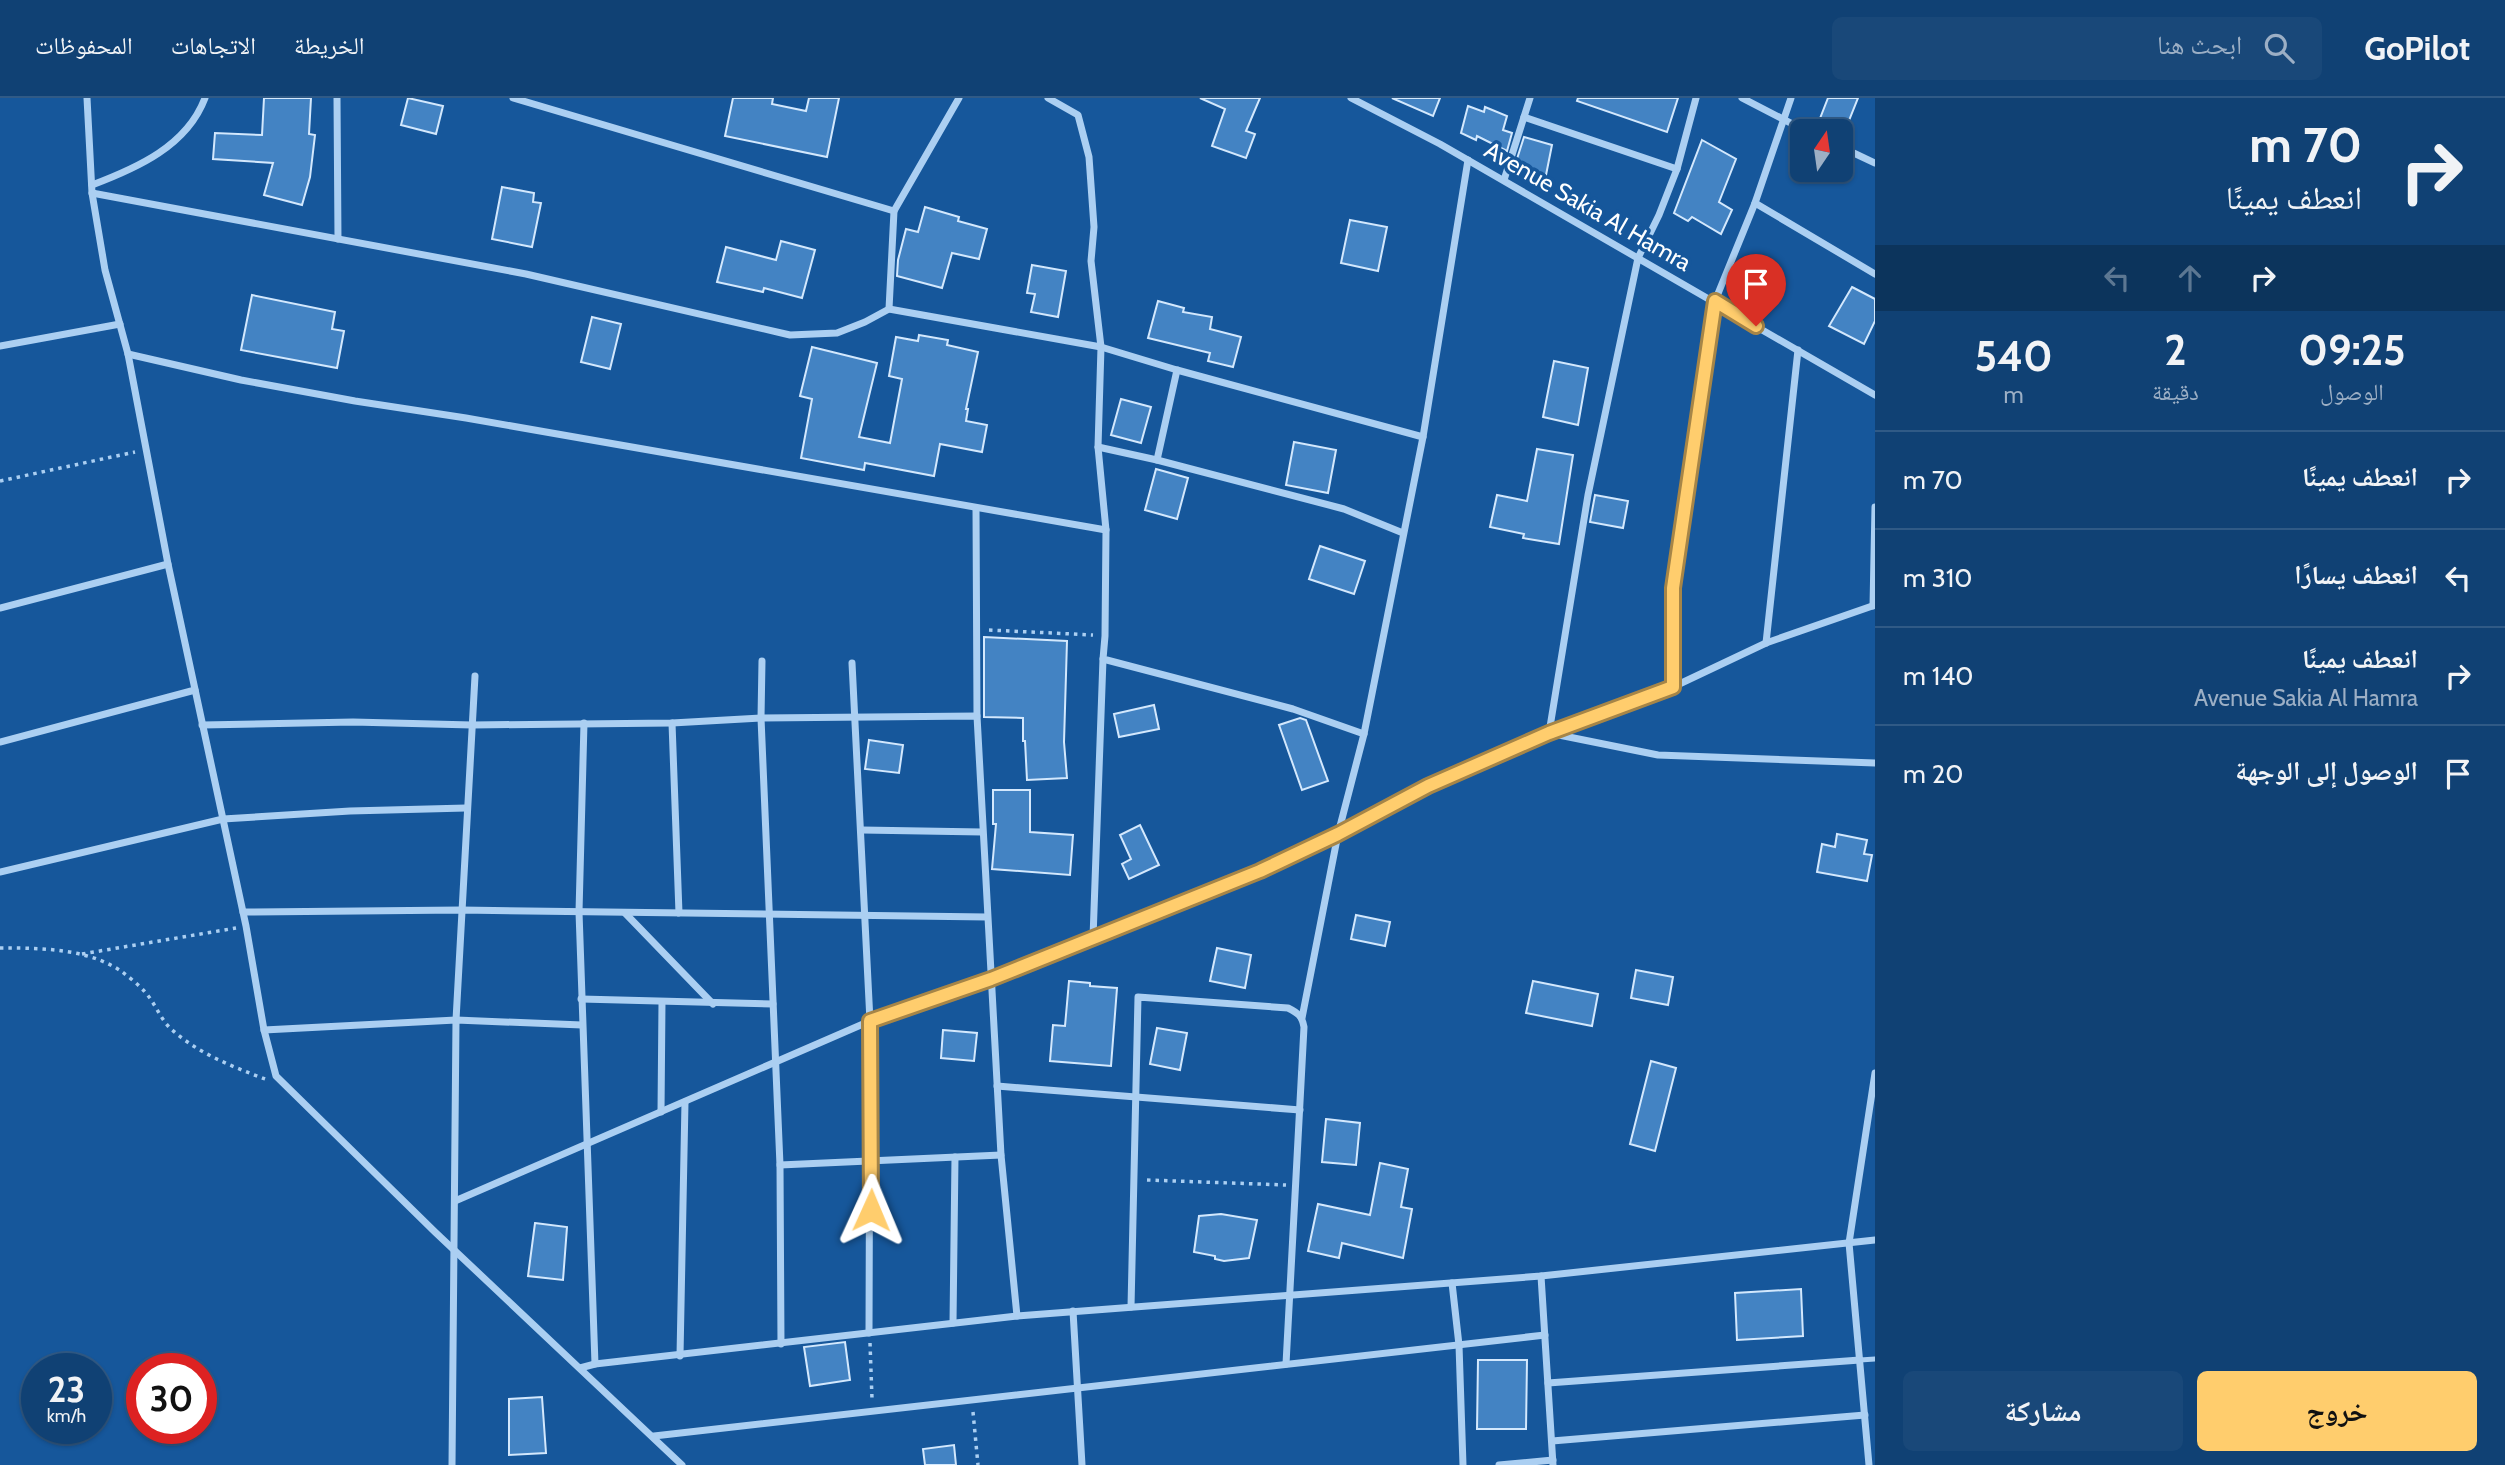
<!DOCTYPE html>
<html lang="ar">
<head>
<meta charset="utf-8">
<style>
	:root { --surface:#104174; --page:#194879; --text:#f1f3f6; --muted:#9cafc5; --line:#305a86; --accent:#ffcd6d }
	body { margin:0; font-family:Cabin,"Noto Naskh Arabic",sans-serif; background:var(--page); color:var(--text); direction:rtl; height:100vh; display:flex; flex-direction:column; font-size:26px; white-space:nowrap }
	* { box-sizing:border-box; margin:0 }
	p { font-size:23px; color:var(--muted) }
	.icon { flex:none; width:38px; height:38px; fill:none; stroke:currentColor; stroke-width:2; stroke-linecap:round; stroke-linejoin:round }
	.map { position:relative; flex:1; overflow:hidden; direction:ltr }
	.side { display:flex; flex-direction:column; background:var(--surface); width:630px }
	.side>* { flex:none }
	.guide { background:#104174; color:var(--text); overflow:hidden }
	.needle { width:46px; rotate:13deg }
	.fabs { position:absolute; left:1790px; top:21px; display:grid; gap:14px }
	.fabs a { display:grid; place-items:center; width:63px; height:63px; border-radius:10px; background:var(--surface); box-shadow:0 2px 5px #0004,0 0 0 2px var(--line); font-size:35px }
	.speed { position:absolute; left:21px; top:1255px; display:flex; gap:14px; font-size:35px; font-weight:700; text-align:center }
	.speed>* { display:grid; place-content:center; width:91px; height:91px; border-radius:50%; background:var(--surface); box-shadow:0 2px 5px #0004,0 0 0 2px var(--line); line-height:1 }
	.speed small { font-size:18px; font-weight:400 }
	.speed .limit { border:10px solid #d22; background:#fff; color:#111 }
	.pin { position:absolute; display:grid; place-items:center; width:60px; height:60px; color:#fff; margin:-72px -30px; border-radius:50% 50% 50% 0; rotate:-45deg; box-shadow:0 0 7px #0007 }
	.pin .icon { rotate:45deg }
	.me { position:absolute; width:77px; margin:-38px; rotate:1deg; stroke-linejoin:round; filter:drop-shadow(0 0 5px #0008) }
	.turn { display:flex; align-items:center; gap:24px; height:147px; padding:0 28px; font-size:32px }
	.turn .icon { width:91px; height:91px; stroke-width:2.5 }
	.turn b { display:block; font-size:49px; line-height:60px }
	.lanes { display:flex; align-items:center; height:66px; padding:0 28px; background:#0003; justify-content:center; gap:35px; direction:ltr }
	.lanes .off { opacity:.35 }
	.eta { display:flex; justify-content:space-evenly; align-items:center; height:119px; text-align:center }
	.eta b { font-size:42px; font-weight:800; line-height:49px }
	.cta { display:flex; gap:14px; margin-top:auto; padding:14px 28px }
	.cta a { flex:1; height:80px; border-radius:10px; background:var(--accent); color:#111; font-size:28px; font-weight:800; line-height:80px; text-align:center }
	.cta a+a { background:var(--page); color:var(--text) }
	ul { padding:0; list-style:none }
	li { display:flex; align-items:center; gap:21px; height:98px; padding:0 28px; border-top:2px solid var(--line) }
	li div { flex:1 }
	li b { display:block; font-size:26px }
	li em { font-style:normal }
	header { display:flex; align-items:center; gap:42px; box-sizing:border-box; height:98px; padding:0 35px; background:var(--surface); border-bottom:2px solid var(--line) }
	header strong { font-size:33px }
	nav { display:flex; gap:38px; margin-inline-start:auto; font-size:24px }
	.search { width:490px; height:63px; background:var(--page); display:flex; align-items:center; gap:18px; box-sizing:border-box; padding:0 24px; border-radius:10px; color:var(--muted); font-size:26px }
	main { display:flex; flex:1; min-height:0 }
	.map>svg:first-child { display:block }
	.building { fill:#4383c3; stroke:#d3e8fd; stroke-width:2 }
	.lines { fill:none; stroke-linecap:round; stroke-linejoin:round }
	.path { stroke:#abcff2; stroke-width:3.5; stroke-dasharray:3.5 5; stroke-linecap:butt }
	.lane { stroke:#abcff2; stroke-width:5 }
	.street { stroke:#abcff2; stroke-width:7 }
	.route-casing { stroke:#a68547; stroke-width:18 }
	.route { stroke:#ffcd6d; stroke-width:12 }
	.labels { text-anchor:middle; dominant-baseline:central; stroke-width:7; stroke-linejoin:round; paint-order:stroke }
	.street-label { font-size:24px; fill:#fff; stroke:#16579b }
</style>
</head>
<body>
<header>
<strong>GoPilot</strong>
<div class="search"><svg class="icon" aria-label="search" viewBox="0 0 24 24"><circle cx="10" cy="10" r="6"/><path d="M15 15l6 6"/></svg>ابحث هنا</div>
<nav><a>الخريطة</a><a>الاتجاهات</a><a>المحفوظات</a></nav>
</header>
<main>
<section class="side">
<div class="guide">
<div class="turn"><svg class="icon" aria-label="right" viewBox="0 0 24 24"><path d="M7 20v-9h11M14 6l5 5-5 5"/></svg><div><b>70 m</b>انعطف يمينًا</div></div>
<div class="lanes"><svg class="icon off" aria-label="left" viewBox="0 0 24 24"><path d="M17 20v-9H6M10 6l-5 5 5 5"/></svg><svg class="icon off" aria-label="ahead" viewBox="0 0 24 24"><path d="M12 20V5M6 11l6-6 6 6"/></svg><svg class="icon" aria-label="right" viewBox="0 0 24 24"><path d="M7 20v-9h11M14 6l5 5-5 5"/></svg></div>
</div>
<div class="eta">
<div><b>09:25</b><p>الوصول</p></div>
<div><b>2</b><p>دقيقة</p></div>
<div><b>540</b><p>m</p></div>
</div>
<ul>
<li><svg class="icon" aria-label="right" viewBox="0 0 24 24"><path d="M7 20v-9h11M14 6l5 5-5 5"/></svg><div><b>انعطف يمينًا</b></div><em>70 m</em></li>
<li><svg class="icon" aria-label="left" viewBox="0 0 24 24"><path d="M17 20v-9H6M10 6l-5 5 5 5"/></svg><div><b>انعطف يسارًا</b></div><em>310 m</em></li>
<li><svg class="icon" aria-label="right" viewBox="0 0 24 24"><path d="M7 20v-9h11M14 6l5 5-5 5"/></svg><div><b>انعطف يمينًا</b><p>Avenue Sakia Al Hamra</p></div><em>140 m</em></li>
<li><svg class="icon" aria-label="arrive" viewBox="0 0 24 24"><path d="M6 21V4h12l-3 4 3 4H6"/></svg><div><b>الوصول إلى الوجهة</b></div><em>20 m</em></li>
</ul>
<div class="cta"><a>خروج</a><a>مشاركة</a></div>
</section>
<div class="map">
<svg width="1875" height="1367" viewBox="0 0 1875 1367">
	<rect width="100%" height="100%" fill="#16579b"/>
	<g class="building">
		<path d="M264 0H311L309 36 315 37 310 79 302 107 264 97 273 65 213 61 215 35 262 37Z"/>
		<path d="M408 0 443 8 436 36 401 27Z"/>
		<path d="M733 0H773L772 6 806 13 809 0H839L827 59 725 38Z"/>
		<path d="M1200 0H1260L1246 33 1255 36 1246 60 1212 48 1225 11Z"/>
		<path d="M1392 0H1440L1433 18Z"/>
		<path d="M1578 0H1678L1667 34 1577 3Z"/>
		<path d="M1828 0H1858L1844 35 1819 23Z"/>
		<path d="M1468 8 1484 14 1485 9 1507 18 1503 32 1512 35 1507 53 1477 38 1476 42 1461 35Z"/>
		<path d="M1524 39 1552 47 1546 77 1516 64Z"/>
		<path d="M1702 42 1736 61 1719 104 1732 112 1721 136 1692 119 1688 123 1674 115Z"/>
		<path d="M502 89 534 95 533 104 541 105 532 149 492 141Z"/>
		<path d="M925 109 959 119 958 123 987 131 979 161 952 155 942 190 897 178 898 162 906 131 918 134Z"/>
		<path d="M1350 122 1387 129 1378 173 1341 165Z"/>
		<path d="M781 143 815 152 802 200 764 190 763 194 717 184 726 149 776 162Z"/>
		<path d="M1032 167 1066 173 1058 219 1031 214 1035 196 1027 195Z"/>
		<path d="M1852 189 1875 201V223L1864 246 1829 228Z"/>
		<path d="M252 197 335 214 332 231 344 233 337 270 241 252Z"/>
		<path d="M1158 203 1184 210 1183 214 1212 219 1210 231 1241 239 1233 269 1208 263 1210 255 1148 240Z"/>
		<path d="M592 219 621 226 610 271 581 264Z"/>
		<path d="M919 237 948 242 947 247 978 254 966 311H968L966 323 987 327 982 354 940 346 934 378 865 365 864 372 801 360 812 301 800 298 812 249 877 265 859 339 890 345 902 281 889 278 896 239 918 243Z"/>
		<path d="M1554 263 1588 270 1578 327 1543 319Z"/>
		<path d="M1121 301 1151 309 1141 345 1111 337Z"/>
		<path d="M1294 344 1336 352 1328 395 1286 387Z"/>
		<path d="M1537 351 1573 357 1559 446 1523 440 1524 436 1490 429 1497 397 1527 403Z"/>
		<path d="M1156 371 1188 380 1177 421 1145 412Z"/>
		<path d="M1595 397 1628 403 1623 430 1590 424Z"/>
		<path d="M1320 448 1365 463 1354 496 1309 481Z"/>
		<path d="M984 539 1067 543 1064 644 1067 680 1027 682 1025 643H1023V620L984 619Z"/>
		<path d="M1154 607 1159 631 1119 639 1114 616Z"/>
		<path d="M1300 620 1306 622 1328 683 1302 692 1279 627Z"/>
		<path d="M869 642 903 647 899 675 865 671Z"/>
		<path d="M993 692H1030V734L1073 737 1070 777 992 771 996 726H993Z"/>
		<path d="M1140 727 1159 767 1129 781 1122 766 1131 761 1120 737Z"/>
		<path d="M1837 736 1867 742 1864 756 1872 757 1867 783 1817 774 1822 746 1835 749Z"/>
		<path d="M1356 817 1390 824 1385 848 1351 841Z"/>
		<path d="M1217 850 1251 857 1245 890 1210 883Z"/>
		<path d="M1636 872 1673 879 1668 907 1631 900Z"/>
		<path d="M1069 883 1090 885V888L1117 890 1111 968 1050 963 1053 927 1065 928Z"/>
		<path d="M1533 883 1598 896 1592 928 1526 915Z"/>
		<path d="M1157 930 1187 935 1180 972 1150 966Z"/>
		<path d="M943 932 977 935 974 963 941 960Z"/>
		<path d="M1651 963 1676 970 1655 1053 1630 1046Z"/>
		<path d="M1326 1021 1360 1025 1356 1067 1322 1064Z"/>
		<path d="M1380 1065 1408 1071 1401 1109 1412 1111 1403 1160 1342 1145 1339 1160 1308 1153 1318 1106 1370 1117Z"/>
		<path d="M1221 1116 1257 1122 1249 1160 1224 1163 1215 1161V1158L1194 1154 1199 1118Z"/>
		<path d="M535 1125 567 1129 563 1182 528 1178Z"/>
		<path d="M1801 1191 1803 1238 1737 1242 1735 1195Z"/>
		<path d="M845 1244 850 1282 810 1288 804 1249Z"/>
		<path d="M1478 1262H1527L1526 1331H1477Z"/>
		<path d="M542 1299 546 1355 509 1357V1301Z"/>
		<path d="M954 1347 956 1367H925L923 1351Z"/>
	</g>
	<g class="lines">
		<g class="path">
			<path d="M0 383 135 354"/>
			<path d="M989 532 1093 537"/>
			<path d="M0 850C40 850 86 850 121 873 129 879 139 887 145 894 155 905 160 920 170 930 197 955 231 968 265 981"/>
			<path d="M82 856 236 830"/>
			<path d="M1147 1082 1286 1087"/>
			<path d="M870 1245 872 1301"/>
			<path d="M973 1314 978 1367"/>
		</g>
		<path class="lane" d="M1860 1262 1875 1261"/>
		<g class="street">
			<path d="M87 0 92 95 105 172 128 256 168 466 246 828 264 932 276 978 435 1134 682 1367"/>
			<path d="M337 0 338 141"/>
			<path d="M513 0 894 113 959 0"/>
			<path d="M1048 0 1078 17 1089 59 1094 129 1091 163 1101 249 1098 349 1106 432 1105 538 1103 561 1293 611 1364 636"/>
			<path d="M1351 0 1440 46 1875 297"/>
			<path d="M1742 0 1806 33"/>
			<path d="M1791 0 1755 105 1715 203 1673 490V589L1766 545 1875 507"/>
			<path d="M1524 19 1677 71"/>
			<path d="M1841 49 1875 65"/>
			<path d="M1504 82 1530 0"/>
			<path d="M92 87C137 70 187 48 205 0"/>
			<path d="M92 95 526 176 790 237 837 235 865 224 889 211 1101 249 1177 272 1423 339"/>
			<path d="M1755 105 1875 176"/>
			<path d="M889 211 894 113"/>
			<path d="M0 248 120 226"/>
			<path d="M128 256 241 282 355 303 466 320 1106 432"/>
			<path d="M1098 349 1157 362 1344 411 1403 435"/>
			<path d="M1157 362 1177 272"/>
			<path d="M976 410 977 618"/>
			<path d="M1873 508 1875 409"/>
			<path d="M0 510 168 466"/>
			<path d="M1766 545 1798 252"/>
			<path d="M762 563 761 620 780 1067 781 1246"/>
			<path d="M852 565 870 923 869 1235"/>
			<path d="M1673 589 1549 635 1588 397 1638 160 1659 117 1677 71 1696 0"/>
			<path d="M584 625 579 814 595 1266"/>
			<path d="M672 625 679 815"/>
			<path d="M202 627 353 624 472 627 672 625 761 620 977 618 1001 1057 1017 1218 595 1266 580 1270"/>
			<path d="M0 644 195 592"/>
			<path d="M862 732 982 734"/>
			<path d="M0 774 223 721 350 713 466 710"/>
			<path d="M243 814 461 812 987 819"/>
			<path d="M625 815 713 906"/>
			<path d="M1093 840 1103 561"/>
			<path d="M581 901 773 906"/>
			<path d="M1302 920 1338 736 1364 636 1423 339 1468 62"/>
			<path d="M264 932 456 922 582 927"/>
			<path d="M997 988 1300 1012"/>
			<path d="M661 1014 662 904"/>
			<path d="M780 1067 1001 1057"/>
			<path d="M455 1103 870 923 991 881 1260 773 1338 736 1428 688 1549 635 1658 657 1875 665"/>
			<path d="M1541 1178 1553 1367"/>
			<path d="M1452 1185 1459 1247 1463 1367"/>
			<path d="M1131 1209 1138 899 1288 910C1298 915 1302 918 1304 929L1286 1266"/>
			<path d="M1073 1213 1082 1367"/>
			<path d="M1017 1218 1541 1178 1875 1142"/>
			<path d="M953 1225 955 1059"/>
			<path d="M680 1258 685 1004"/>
			<path d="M1548 1285 1860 1262"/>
			<path d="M654 1338 1545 1237"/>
			<path d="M1552 1343 1865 1317"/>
			<path d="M452 1367 456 922 475 578"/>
			<path d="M1499 1367 1553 1362"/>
			<path d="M1869 1367 1849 1145 1875 975"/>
		</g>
	</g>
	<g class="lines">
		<g class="route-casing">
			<path id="route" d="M871 1112 870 923 991 881 1260 773 1338 736 1428 688 1549 635 1673 589V490L1715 203 1756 228"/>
		</g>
		<use href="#route" class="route"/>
	</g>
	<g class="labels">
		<g class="street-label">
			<text transform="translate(1588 108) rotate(30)">Avenue Sakia Al Hamra</text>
		</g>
	</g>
</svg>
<div class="fabs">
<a><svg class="needle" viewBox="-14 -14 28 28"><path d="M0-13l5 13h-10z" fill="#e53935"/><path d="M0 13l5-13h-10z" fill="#9cafc5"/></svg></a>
</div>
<div class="speed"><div>23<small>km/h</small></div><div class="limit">30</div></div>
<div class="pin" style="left:1756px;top:228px;background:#d93025"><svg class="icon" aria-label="arrive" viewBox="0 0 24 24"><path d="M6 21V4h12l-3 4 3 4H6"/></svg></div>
<svg class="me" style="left:871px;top:1112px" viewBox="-20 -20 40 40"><path d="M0-17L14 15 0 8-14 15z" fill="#ffcd6d" stroke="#fff" stroke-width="4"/></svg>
</div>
</main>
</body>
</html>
